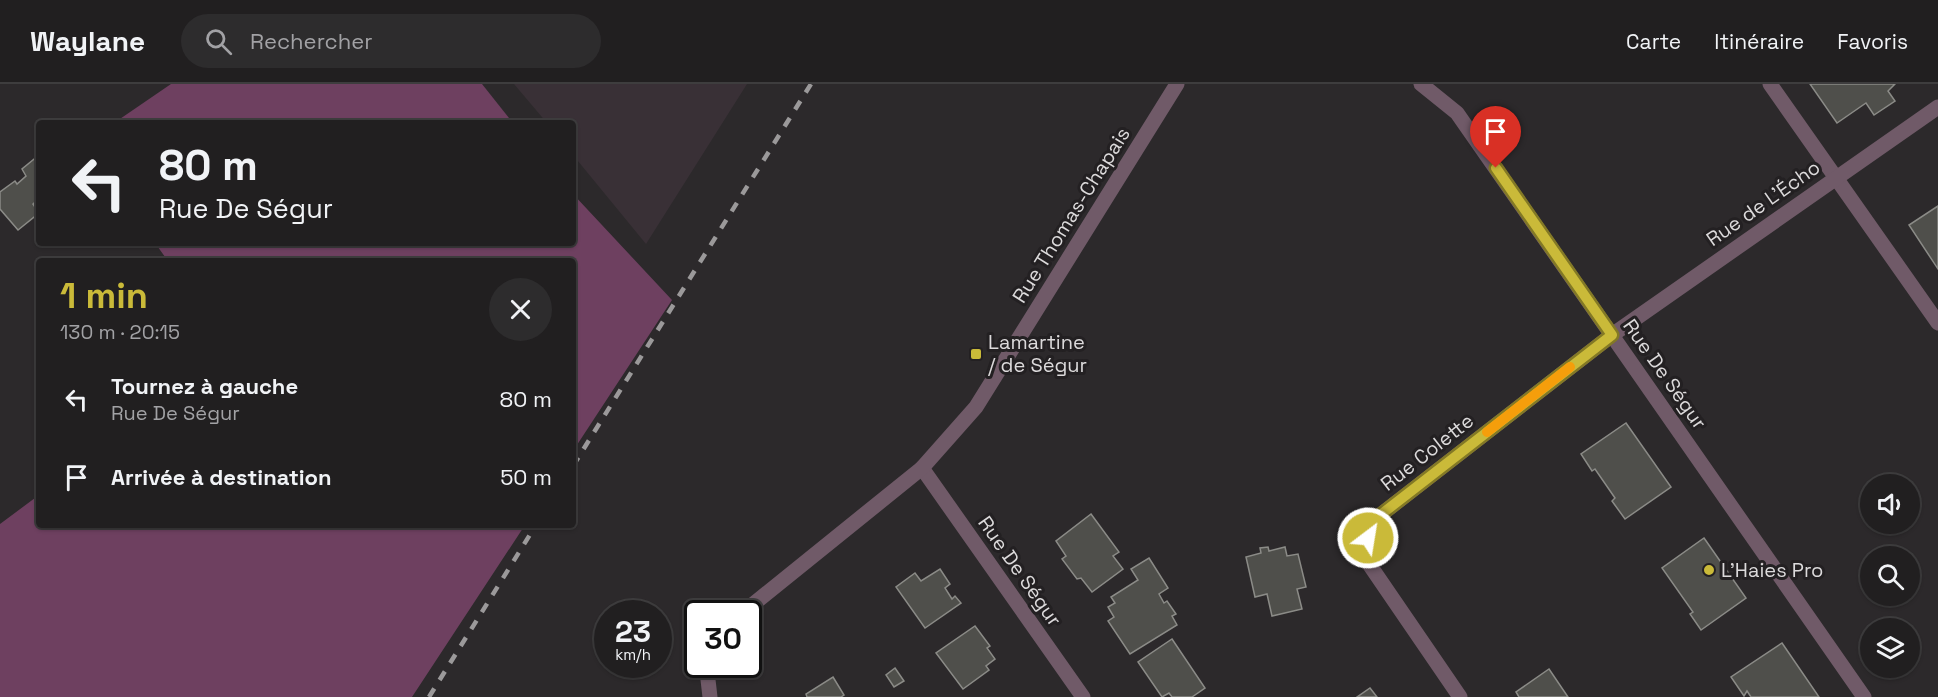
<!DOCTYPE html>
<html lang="fr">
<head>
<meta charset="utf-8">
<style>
	:root { --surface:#211f20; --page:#2d2c2d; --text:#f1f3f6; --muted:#a2a2a5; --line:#3e3d3e; --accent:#caba39 }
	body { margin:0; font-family:"Space Grotesk",sans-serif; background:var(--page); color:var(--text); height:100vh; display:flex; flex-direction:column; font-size:22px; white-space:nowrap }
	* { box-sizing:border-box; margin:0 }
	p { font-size:20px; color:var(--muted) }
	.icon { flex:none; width:33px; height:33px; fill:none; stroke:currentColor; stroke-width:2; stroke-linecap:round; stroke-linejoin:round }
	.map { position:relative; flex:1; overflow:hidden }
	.drawer { position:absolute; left:36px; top:174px; width:540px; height:270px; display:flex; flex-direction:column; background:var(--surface); border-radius:6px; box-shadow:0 2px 4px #0004,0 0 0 2px var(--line) }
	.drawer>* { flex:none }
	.banner { position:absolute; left:36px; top:36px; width:540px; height:126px; border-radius:6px; box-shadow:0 2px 4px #0004,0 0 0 2px var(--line); background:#211f20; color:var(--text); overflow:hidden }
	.controls { position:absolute; left:1860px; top:390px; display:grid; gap:12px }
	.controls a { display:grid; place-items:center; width:60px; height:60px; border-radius:50%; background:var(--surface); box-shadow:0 2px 4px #0004,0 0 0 2px var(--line); font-size:30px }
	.speed { position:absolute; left:594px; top:516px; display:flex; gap:12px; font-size:30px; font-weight:700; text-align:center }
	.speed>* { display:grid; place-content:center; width:78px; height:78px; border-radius:50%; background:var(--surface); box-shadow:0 2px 4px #0004,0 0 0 2px var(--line); line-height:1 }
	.speed small { font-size:15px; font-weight:400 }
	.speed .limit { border:3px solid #111; border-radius:9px; background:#fff; color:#111 }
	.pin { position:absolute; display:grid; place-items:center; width:51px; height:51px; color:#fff; margin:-62px -26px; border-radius:50% 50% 50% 0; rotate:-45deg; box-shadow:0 0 6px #0007 }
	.pin .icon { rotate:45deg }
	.me { position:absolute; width:66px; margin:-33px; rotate:31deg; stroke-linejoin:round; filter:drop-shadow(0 0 4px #0008) }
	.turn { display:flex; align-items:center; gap:21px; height:126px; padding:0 24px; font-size:27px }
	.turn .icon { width:78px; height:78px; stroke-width:2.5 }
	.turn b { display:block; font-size:42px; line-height:51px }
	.round { display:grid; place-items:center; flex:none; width:63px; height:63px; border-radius:32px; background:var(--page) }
	.overview { display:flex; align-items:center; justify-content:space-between; height:102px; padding:0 24px }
	h1 { font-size:36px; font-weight:600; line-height:45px; color:var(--accent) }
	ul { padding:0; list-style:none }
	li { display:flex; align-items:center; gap:18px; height:78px; padding:0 24px }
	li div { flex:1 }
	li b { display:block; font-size:22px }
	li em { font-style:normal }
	header { display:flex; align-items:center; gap:36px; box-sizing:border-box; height:84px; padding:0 30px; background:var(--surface); border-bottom:2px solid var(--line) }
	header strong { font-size:28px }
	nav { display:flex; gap:33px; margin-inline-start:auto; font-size:21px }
	.search { width:420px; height:54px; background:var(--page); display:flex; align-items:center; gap:15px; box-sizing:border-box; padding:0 21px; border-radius:33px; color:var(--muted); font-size:22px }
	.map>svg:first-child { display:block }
	.built { fill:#393036 }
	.forest { fill:#6e4060 }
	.building { fill:#4f4f4b; stroke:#8b8b87; stroke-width:1.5 }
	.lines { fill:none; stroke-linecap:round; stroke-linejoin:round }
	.service { stroke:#705a68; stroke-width:15 }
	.minor { stroke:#705a68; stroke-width:15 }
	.rail { stroke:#9b999a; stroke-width:4.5; stroke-dasharray:10 10; stroke-linecap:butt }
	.route-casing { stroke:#837925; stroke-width:15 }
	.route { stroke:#caba39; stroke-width:10 }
	.slow { stroke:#f59e0b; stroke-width:10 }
	.poi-dot { fill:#caba39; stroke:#232022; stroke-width:2 }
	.labels { text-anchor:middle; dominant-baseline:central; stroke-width:6; stroke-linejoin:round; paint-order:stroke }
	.street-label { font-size:20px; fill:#dcdadb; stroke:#232022 }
	.poi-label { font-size:20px; fill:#dcdadb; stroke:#232022; text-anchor:start }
</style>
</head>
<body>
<header>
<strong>Waylane</strong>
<div class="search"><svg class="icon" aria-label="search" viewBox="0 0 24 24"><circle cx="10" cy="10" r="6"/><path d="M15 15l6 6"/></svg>Rechercher</div>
<nav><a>Carte</a><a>Itinéraire</a><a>Favoris</a></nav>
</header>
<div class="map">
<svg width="1938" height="613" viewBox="0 0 1938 613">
	<rect width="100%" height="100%" fill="#2c292b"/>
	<path class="built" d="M514 0H747L646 160 573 71V39H547Z"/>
	<g class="forest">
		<path d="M171 0H482L513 39H114Z"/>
		<path d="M573 110 672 216 573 367V177H168L155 159H573Z"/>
		<path d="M39 411V441H525L412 613H0V440Z"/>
	</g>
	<g class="building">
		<path d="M1810 0H1895L1888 7 1895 17 1874 31 1866 19 1837 39Z"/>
		<path d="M39 71V114L33 120 39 129 18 146 0 125V108L15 97 17 100 26 92 22 85Z"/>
		<path d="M1938 122V185L1909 141Z"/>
		<path d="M1626 339 1671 403 1625 435 1612 417 1615 414 1595 385 1592 387 1581 370Z"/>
		<path d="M1091 430 1119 468 1113 472 1123 485 1092 508 1081 494 1077 495 1062 475 1066 472 1056 457Z"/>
		<path d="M1704 454 1746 514 1701 546 1690 530 1693 528 1662 484Z"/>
		<path d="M1268 463 1269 467 1285 463 1287 472 1298 470 1306 503 1297 505 1302 525 1272 532 1267 510 1255 513 1246 473 1261 469 1260 464Z"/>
		<path d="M1149 474 1168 504 1159 510 1164 519 1167 517 1176 530 1172 532 1177 541 1130 570 1108 537 1114 533 1108 523 1115 519 1111 513 1138 496 1131 485Z"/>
		<path d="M940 485 950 500 945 504 952 515 955 512 961 519 925 544 896 503 915 489 921 497Z"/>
		<path d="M975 542 990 562 987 564 995 575 986 582 989 586 963 605 936 569Z"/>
		<path d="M1172 555 1205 604 1192 613H1172L1169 609 1162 613 1138 578Z"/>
		<path d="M1782 559 1819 613H1751L1747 607 1744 612 1731 593Z"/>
		<path d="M895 584 904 597 894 603 886 591Z"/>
		<path d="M1549 585 1568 613H1519L1516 608Z"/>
		<path d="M833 593 844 611 841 613H807L806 610Z"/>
		<path d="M1370 604 1377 613H1357Z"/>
	</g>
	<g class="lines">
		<path class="service" d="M1770 0 1938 239"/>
		<g class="minor">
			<path d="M1421 0 1457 29 1864 613"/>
			<path d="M922 384 1083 613"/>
			<path d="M741 530 922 384 976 323 1177 0"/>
			<path d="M708 580 707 587 710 613"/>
			<path d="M1460 613 1369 480 1368 454 1379 432 1612 251 1938 23"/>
		</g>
		<g class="rail">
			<path d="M573 382 811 0"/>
			<path d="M429 613 536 441"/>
		</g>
	</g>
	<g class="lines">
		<g class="route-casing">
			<path id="route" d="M1368 454 1379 432 1612 251 1496 84"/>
		</g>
		<use href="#route" class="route"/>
		<path class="slow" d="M1487 348 1570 283"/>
	</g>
	<g class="poi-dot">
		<rect x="970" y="264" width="12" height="12" rx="3"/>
		<circle cx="1709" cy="486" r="6"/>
	</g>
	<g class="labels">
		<g class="street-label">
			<text transform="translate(1763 119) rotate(-35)">Rue de L'Écho</text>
			<text transform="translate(1071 131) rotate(-58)">Rue Thomas-Chapais</text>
			<text transform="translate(1665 290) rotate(55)">Rue De Ségur</text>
			<text transform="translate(1427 368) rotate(-38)">Rue Colette</text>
			<text transform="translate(1020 487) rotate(55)">Rue De Ségur</text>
		</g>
		<g class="poi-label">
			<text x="988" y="258">Lamartine<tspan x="988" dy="23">/ de Ségur</tspan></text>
			<text x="1721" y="486">L'Haies Pro</text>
		</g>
	</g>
</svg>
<div class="controls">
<a><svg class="icon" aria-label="sound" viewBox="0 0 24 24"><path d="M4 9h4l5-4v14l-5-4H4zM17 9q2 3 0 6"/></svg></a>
<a><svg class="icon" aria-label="search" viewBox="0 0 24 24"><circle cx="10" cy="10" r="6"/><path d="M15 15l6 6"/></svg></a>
<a><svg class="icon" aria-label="layers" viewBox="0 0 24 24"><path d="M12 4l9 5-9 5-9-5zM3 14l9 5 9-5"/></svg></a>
</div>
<div class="speed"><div>23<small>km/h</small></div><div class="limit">30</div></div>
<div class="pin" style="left:1496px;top:84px;background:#d93025"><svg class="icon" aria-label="arrive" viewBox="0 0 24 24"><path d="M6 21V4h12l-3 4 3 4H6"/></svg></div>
<svg class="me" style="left:1368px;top:454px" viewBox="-20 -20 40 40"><circle r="17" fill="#caba39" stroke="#fff" stroke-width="3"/><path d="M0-11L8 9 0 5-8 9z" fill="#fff"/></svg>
<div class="banner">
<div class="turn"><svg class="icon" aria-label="left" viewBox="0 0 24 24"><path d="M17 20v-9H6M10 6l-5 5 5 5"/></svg><div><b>80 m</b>Rue De Ségur</div></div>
</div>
<section class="drawer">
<div class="overview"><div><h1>1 min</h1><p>130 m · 20:15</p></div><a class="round"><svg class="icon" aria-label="close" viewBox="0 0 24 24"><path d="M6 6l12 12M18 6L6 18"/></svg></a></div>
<ul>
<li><svg class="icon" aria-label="left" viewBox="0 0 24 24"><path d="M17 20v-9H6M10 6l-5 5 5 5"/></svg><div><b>Tournez à gauche</b><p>Rue De Ségur</p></div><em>80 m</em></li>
<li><svg class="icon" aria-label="arrive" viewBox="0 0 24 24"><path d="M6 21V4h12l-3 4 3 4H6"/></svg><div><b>Arrivée à destination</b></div><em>50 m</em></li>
</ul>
</section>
</div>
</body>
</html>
